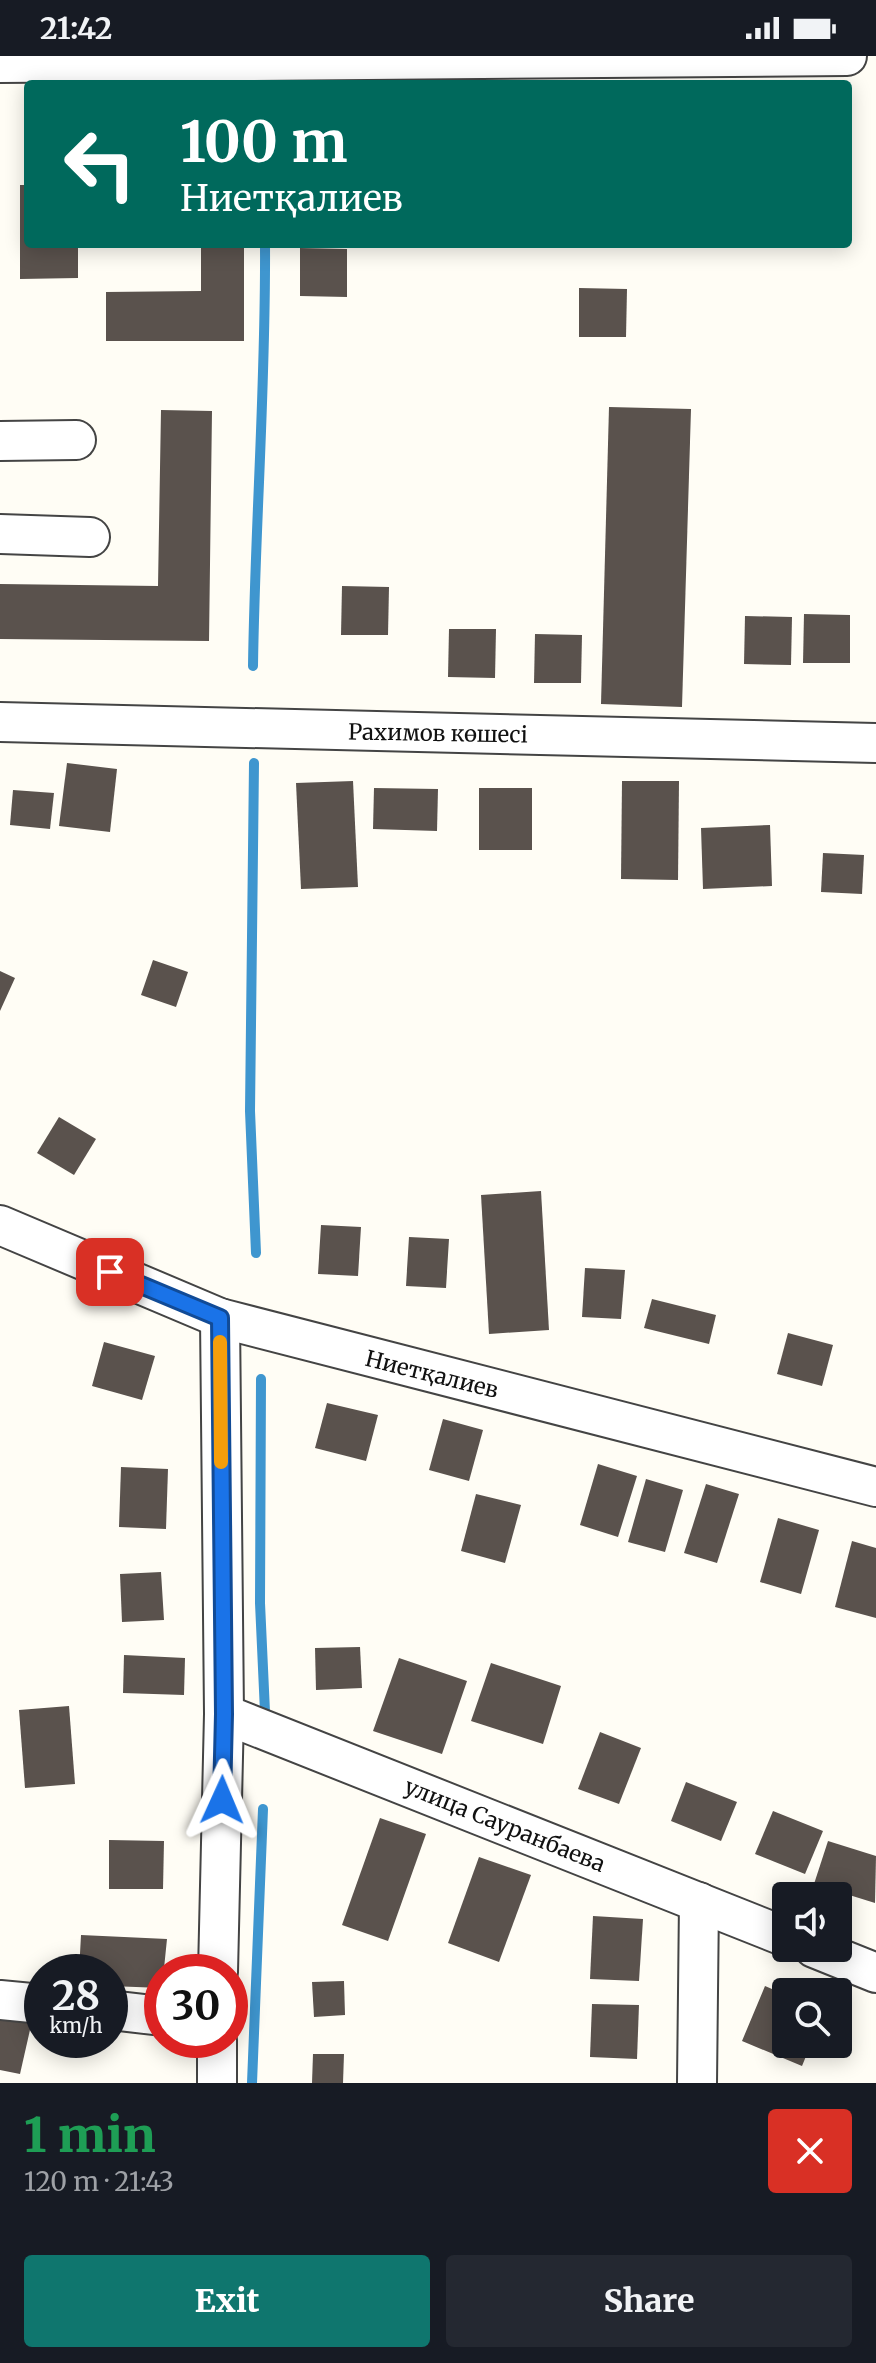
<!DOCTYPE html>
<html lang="en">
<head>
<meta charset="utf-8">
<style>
	:root { --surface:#171b24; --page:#242831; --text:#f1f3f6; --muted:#9ea1a6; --accent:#0f766e }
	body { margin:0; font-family:Merriweather,serif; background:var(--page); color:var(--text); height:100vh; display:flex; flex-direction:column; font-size:30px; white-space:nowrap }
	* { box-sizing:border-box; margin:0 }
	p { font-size:26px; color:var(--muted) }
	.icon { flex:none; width:44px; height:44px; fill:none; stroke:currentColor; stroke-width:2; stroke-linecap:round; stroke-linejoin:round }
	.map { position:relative; height:2027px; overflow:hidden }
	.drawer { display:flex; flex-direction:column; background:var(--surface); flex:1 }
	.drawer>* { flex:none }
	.hud { position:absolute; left:24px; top:24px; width:828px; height:168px; border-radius:8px; box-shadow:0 4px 20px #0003; background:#00695c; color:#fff; overflow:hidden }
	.buttons { position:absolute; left:772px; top:1826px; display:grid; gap:16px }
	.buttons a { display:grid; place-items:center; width:80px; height:80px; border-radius:8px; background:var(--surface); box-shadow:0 4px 20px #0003; font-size:40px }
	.speed { position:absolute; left:24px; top:1898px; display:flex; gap:16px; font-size:40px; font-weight:700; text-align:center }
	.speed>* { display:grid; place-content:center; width:104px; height:104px; border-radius:50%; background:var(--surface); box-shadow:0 4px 20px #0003; line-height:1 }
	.speed small { font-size:20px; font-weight:400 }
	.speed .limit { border:12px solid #d22; background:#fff; color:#111 }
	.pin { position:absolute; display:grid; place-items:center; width:68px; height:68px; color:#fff; margin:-34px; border-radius:16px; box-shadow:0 4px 12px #0006 }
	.me { position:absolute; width:88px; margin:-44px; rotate:1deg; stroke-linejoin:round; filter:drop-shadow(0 0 6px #0008) }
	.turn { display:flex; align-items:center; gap:28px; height:168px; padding:0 24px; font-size:36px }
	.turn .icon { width:104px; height:104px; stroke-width:2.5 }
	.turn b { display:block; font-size:56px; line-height:68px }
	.round { display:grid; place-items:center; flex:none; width:84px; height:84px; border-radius:8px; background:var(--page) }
	.head { display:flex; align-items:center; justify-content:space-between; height:136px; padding:0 24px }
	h1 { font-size:48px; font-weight:800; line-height:60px; color:#1e9e55 }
	.action { display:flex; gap:16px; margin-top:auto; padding:16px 24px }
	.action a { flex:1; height:92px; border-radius:8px; background:var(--accent); color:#fff; font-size:32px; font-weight:800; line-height:92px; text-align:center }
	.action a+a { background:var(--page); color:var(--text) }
	.status { display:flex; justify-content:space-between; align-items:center; height:56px; padding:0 40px; background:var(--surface); direction:ltr }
	.status svg { height:22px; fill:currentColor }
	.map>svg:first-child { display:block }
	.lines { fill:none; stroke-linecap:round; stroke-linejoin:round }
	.stream { stroke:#3f96cf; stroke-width:10 }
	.building { fill:#5a524d }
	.minor-casing { stroke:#444; stroke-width:42 }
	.minor { stroke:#fff; stroke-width:38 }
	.route-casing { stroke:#114b97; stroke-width:20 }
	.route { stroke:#1a73e8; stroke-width:14 }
	.slow { stroke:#f59e0b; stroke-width:14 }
	.labels { text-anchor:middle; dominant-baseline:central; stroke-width:8; stroke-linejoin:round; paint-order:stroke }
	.street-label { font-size:22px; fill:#111; stroke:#fff }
</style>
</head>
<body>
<div class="status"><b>21:42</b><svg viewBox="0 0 49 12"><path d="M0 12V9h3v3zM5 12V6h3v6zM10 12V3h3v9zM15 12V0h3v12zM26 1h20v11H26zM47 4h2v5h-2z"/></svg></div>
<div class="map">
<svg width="876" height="2027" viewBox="0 0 876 2027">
	<rect width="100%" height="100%" fill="#fffdf5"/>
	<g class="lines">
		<g class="stream">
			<path d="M253 610C255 469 266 329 265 188"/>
			<path d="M254 707 250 1055 256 1197"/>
			<path d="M261 1323 260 1547 265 1656"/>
			<path d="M252 2027 263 1753"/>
		</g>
	</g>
	<g class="building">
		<path d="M20 129H28V188H78V222L20 223Z"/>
		<path d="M201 188H244V285H106V236L201 235Z"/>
		<path d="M300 192 347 193V241L300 240Z"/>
		<path d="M579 232 627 233 626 281H579Z"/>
		<path d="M609 351 691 353 682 651 601 648Z"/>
		<path d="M161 354 212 355 209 585 0 583V528L158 530Z"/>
		<path d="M342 530 389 531 388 579H341Z"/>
		<path d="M804 558 850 559V607H803Z"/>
		<path d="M745 560 792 561 791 609 744 608Z"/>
		<path d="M449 573H496L495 622 448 621Z"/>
		<path d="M535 578 582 579 581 627H534Z"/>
		<path d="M67 707 117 713 110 776 59 770Z"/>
		<path d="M353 725 358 831 301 833 296 727Z"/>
		<path d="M622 725H679L678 824 621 823Z"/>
		<path d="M374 732 438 733 437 775 373 773Z"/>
		<rect x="479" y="732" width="53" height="62"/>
		<path d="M13 734 54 737 50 773 10 769Z"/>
		<path d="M770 769 772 830 703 833 701 772Z"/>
		<path d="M823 797 864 799 862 838 821 836Z"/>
		<path d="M153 904 188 916 176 951 141 939Z"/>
		<path d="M0 915 15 922 0 955Z"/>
		<path d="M59 1061 96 1083 74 1119 37 1097Z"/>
		<path d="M541 1135 549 1274 489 1278 481 1139Z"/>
		<path d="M321 1169 361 1171 358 1220 318 1218Z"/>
		<path d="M409 1181 449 1183 446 1232 406 1230Z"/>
		<path d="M585 1212 625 1214 621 1263 582 1261Z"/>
		<path d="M652 1243 716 1259 709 1288 644 1272Z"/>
		<path d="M788 1277 833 1289 822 1330 777 1318Z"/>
		<path d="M104 1286 155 1300 142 1344 92 1330Z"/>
		<path d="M327 1347 378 1359 366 1405 315 1392Z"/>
		<path d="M443 1363 483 1374 469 1425 429 1414Z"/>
		<path d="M598 1408 637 1420 618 1481 580 1469Z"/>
		<path d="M121 1411 168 1413 166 1473 119 1471Z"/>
		<path d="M646 1423 683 1434 665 1496 628 1486Z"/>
		<path d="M706 1428 739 1438 717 1507 684 1497Z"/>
		<path d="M476 1438 521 1449 505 1507 461 1495Z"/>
		<path d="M778 1462 819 1474 801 1538 760 1526Z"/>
		<path d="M852 1485 876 1492V1562L835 1551Z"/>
		<path d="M161 1516 164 1564 122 1566 120 1518Z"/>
		<path d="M360 1591 362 1632 316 1634 315 1592Z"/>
		<path d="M124 1599 185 1602 184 1639 123 1637Z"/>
		<path d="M399 1602 467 1625 442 1698 373 1675Z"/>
		<path d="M491 1607 561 1630 543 1688 471 1665Z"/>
		<path d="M69 1650 75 1728 25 1732 19 1654Z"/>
		<path d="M600 1676 641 1692 619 1748 578 1733Z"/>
		<path d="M686 1726 737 1746 721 1785 671 1765Z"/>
		<path d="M773 1755 823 1775 805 1818 755 1798Z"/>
		<path d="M380 1762 426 1778 388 1885 342 1869Z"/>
		<path d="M109 1784 164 1785 163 1833H109Z"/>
		<path d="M828 1785 876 1800 875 1847 814 1828Z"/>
		<path d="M479 1801 531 1819 499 1906 448 1887Z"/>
		<path d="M593 1860 643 1863 639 1925 590 1923Z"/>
		<path d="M81 1879 167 1883 162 1932 110 1930V1916H79Z"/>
		<path d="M344 1925 345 1959 314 1961 312 1926Z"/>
		<path d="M765 1930 786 1939V1988H811L802 2010 742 1985Z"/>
		<path d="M592 1948 639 1949 637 2003 590 2001Z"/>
		<path d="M0 1957 32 1965 20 2018 0 2014Z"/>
		<path d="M313 1998H344L343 2027H312Z"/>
	</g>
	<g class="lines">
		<g class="minor-casing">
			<g id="minor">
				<path d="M0 7 847 0"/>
				<path d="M0 385 76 384"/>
				<path d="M0 478 90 481"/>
				<path d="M0 666 876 687"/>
				<path d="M0 1169 220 1262 876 1431"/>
				<path d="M224 1658 786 1881"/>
				<path d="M814 1892 876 1917"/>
				<path d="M218 1916 224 1658 220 1262"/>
				<path d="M0 1944 42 1948"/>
				<path d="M110 1954 162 1960"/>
				<path d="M217 1984V2027"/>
				<path d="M697 2027 699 1846"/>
			</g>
		</g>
		<use href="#minor" class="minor"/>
	</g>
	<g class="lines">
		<g class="route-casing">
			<path id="route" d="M110 1216 220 1262 224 1658 222 1744"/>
		</g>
		<use href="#route" class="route"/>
		<path class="slow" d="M220 1286 221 1406"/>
	</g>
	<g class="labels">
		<g class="street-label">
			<text transform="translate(438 677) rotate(1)">Рахимов көшесі</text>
			<text transform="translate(432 1318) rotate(14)">Ниетқалиев</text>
			<text transform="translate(505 1769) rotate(22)">улица Сауранбаева</text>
		</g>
	</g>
</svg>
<div class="buttons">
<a><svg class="icon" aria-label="sound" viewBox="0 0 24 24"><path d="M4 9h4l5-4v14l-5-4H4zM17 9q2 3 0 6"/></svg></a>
<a><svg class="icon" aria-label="search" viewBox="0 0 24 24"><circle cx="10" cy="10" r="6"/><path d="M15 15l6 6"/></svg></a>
</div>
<div class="speed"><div>28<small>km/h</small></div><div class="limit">30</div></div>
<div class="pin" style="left:110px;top:1216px;background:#d93025"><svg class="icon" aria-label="arrive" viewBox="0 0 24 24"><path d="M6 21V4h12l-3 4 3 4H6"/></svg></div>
<svg class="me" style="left:222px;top:1744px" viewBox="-20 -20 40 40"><path d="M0-17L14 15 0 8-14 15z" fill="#1a73e8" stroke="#fff" stroke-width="4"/></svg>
<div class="hud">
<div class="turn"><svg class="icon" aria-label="left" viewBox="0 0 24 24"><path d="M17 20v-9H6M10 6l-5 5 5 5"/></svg><div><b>100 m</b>Ниетқалиев</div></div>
</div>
</div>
<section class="drawer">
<div class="head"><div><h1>1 min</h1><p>120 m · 21:43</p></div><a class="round" style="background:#d93025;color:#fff"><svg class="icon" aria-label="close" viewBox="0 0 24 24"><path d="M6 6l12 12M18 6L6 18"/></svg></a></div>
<div class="action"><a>Exit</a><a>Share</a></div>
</section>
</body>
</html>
